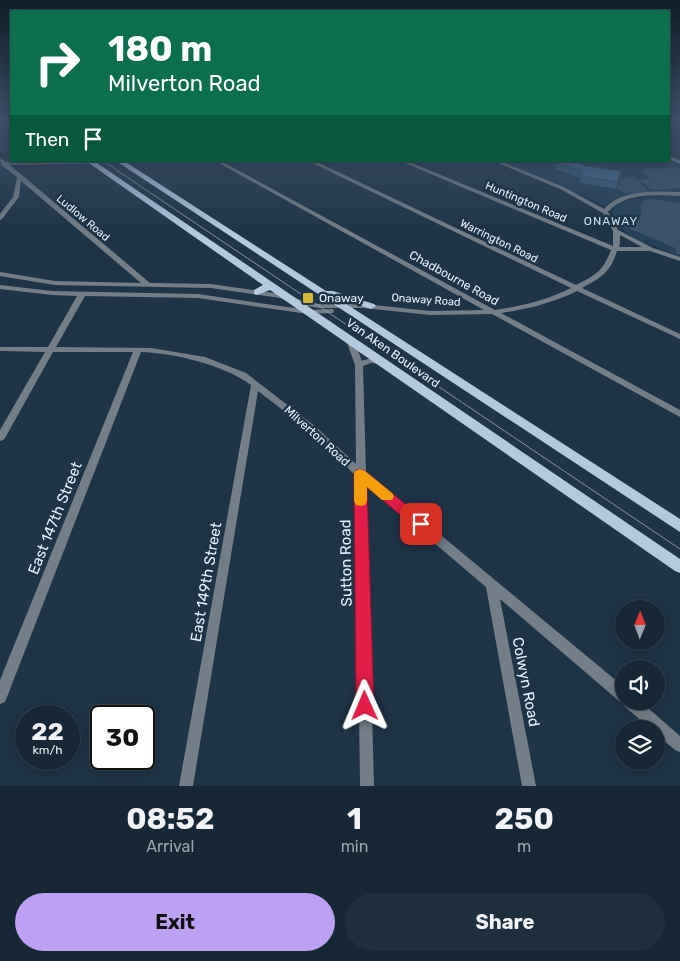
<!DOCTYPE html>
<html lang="en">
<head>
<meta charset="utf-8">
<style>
	:root { --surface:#172735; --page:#202f3d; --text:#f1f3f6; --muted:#9ea5ad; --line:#364450; --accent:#bca0f2 }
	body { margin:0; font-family:Rubik,sans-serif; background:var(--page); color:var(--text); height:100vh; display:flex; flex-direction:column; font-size:19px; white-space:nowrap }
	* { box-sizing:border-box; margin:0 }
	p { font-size:16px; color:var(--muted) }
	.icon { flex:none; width:28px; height:28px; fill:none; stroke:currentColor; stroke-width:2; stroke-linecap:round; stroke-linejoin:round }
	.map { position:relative; height:786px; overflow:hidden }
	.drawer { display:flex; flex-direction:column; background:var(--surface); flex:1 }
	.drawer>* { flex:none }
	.guide { position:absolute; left:10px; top:10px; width:660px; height:152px; border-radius:0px; box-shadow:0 2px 12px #0003,0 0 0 1px var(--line); background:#0b6e4f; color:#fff; overflow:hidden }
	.needle { width:32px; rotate:1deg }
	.buttons { position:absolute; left:615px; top:600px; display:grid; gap:10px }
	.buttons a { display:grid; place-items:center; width:50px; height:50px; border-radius:50%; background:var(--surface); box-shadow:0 2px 12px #0003,0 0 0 1px var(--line); font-size:25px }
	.speed { position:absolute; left:15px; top:705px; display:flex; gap:10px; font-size:25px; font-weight:700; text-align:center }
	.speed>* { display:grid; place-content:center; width:65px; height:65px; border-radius:50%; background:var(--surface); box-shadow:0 2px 12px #0003,0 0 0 1px var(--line); line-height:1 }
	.speed small { font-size:12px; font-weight:400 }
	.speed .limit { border:2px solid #111; border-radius:8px; background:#fff; color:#111 }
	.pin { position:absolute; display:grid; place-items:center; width:42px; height:42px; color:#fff; margin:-21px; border-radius:10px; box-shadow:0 2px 8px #0006 }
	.me { position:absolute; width:55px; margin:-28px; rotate:359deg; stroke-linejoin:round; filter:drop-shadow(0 0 4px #0008) }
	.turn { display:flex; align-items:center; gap:18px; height:105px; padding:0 15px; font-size:22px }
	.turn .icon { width:65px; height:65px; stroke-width:2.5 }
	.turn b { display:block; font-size:35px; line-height:42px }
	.then { display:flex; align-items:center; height:48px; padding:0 15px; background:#0003; gap:10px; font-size:19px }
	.eta { display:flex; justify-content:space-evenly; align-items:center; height:85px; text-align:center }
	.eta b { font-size:30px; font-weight:700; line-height:35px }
	.cta { display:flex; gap:10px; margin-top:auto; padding:10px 15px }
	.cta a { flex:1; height:58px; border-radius:30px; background:var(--accent); color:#111; font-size:20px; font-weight:700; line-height:58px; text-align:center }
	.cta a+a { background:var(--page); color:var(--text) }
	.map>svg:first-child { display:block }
	.built { fill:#254057 }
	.green { fill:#3a5269 }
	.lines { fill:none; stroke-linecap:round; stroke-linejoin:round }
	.stream { stroke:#00172f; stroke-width:1 }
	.minor { fill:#747e88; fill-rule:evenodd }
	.major { fill:#b4c9de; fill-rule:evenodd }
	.tram { stroke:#8091a1; stroke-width:1 }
	.wall { fill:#3a5c7c }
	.building { fill:#446b90; stroke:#304b65 }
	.route { fill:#e11d48; stroke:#92132f }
	.slow { fill:#f59e0b }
	.poi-dot { fill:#d1b736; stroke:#1f3447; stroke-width:2 }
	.labels { text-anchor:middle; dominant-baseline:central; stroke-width:5; stroke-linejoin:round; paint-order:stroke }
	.far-street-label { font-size:11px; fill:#e5f2fe; stroke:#1f3447 }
	.far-quarter-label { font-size:12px; letter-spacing:1px; fill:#c8e1fa; stroke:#1f3447 }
	.street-label { font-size:12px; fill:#e5f2fe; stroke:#1f3447 }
	.poi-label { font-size:12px; fill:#e5f2fe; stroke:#1f3447; text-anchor:start }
	.near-street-label { font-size:15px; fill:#e5f2fe; stroke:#1f3447 }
</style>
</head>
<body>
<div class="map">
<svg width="680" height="786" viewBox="0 0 680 786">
	<rect width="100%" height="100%" fill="#1f3447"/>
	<g class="built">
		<path d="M669 158 680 164V192L623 198 602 205 558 184 498 161H669Z"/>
		<path d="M680 195V257L637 240 615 225 611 217 615 206 630 200 655 196Z"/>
	</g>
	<g class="green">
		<path d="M676 167 680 170V188L652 190 639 180 650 179 641 169Z"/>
		<path d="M633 176 649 191 627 194 617 189C620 180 623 176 633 176Z"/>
		<path d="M652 199 680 203V254H677L675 248 619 224 641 215 644 216 641 214V203H643V200Z"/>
	</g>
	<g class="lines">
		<path class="stream" d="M669 139 680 140"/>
		<g class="minor">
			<path d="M669 121H680V123L669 122Z"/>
			<path d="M669 156 680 160V164L669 159Z"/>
			<path d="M0 158 6 162 119 161 117 163 10 165 150 283 211 284 281 294 301 300 319 304H364L430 311 484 310 215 161H221L495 310C522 306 547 300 571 288L308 161H315L576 285C596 275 603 271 611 250L400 161H407L613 246V231L603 213 560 189 493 161H500L564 187 604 209C621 189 656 191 680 192V196C657 195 625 192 608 212L618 230 653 248 680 257V261L650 251H617C610 273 602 277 582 288L680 334V339L577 291C553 303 528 309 501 313L680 410V417L492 314 430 315 364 308H319L296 304 280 298 211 288 55 285 0 276V272L55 281 141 283 21 181 19 197 2 219 0 220V214L13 197 17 177 1 165ZM620 235 642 247H619L620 243Z"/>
			<path d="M0 285 52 291 198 294 308 310 333 309 334 311 333 313H330L308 314 198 298 85 296 56 347 151 348 205 357 246 373 316 427 356 464 355 365 346 340 350 338H353L362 361C369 358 378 356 384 361L380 364 371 363 363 366 366 473 624 687V701H640L680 736V752L675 750 656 734V729H651L624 706 623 702 619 701 500 599 536 786H522L486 587 366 485 374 786H360L356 476 310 431 258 391 193 786H179L251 385C224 365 174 353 141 352L7 697 5 702 0 704V680L133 352H53L5 438 3 440 0 441V430L45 352 0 351V347H48L77 296 52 295 0 289Z"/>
		</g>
		<g class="major">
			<path d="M86 161H94L680 559V573L675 571 270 290 257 295 254 294V290L263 285Z"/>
			<path d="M116 161H124L326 291H333L374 304 376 306 371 309 337 298 680 519V532Z"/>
		</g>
		<path class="tram" d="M103 161 680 549"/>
	</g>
	<path class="wall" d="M557 163 586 166 621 171 616 189 580 183 581 178 555 169Z"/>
	<path class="building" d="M561 161H573L586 166 621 171 617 182 581 176 583 171 557 163Z"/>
	<linearGradient id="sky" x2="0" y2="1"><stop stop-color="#111d27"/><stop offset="0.52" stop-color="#3c5069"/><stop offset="1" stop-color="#3c5069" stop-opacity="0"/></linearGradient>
	<rect width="680" height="231" fill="url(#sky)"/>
	<path class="route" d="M360 469 365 471 426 521 428 524 426 528 421 530 416 528 367 487 374 706 371 713 365 715 359 713 356 706 354 474 355 471Z"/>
	<path class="slow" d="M360 469 365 471 392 493 394 496 392 500H382L367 487V501L365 505 361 506 356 505 354 501V474L355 471Z"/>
	<rect class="poi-dot" x="302" y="292" width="12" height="12" rx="2.5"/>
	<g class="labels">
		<g class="far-street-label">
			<text transform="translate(526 202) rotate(23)">Huntington Road</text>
			<text transform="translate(83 218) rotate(40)">Ludlow Road</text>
			<text transform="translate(499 241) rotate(26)">Warrington Road</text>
			<text transform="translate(426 300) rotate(4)">Onaway Road</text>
		</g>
		<g class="far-quarter-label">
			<text x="611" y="221">ONAWAY</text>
		</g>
		<g class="street-label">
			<text transform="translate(454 278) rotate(29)">Chadbourne Road</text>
			<text transform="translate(393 353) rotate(35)">Van Aken Boulevard</text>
			<text transform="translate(317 436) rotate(42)">Milverton Road</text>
		</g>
		<g class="poi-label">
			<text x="319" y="298">Onaway</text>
		</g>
		<g class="near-street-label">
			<text transform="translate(55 518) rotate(-68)">East 147th Street</text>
			<text transform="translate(346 563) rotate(-91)">Sutton Road</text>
			<text transform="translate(206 582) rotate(-80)">East 149th Street</text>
			<text transform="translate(526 682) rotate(79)">Colwyn Road</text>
		</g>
	</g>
</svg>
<div class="buttons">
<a><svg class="needle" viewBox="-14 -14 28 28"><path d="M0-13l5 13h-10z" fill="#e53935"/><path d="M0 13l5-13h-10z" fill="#9ea5ad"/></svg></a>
<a><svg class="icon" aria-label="sound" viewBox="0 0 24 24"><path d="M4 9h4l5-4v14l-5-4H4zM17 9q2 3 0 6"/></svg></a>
<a><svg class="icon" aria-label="layers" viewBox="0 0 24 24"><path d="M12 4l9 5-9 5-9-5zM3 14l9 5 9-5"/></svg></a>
</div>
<div class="speed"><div>22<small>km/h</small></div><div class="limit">30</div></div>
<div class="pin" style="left:421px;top:524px;background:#d93025"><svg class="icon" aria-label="arrive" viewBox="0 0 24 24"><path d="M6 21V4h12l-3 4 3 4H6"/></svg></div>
<svg class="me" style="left:365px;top:706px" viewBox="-20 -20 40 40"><path d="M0-17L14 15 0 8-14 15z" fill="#e11d48" stroke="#fff" stroke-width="4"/></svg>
<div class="guide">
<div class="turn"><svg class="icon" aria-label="right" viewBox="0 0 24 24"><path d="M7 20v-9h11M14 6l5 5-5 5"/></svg><div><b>180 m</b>Milverton Road</div></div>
<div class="then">Then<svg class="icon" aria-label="arrive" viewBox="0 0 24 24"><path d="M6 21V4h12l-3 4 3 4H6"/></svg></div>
</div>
</div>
<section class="drawer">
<div class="eta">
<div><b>08:52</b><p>Arrival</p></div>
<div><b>1</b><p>min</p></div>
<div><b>250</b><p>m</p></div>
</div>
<div class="cta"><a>Exit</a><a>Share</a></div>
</section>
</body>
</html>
